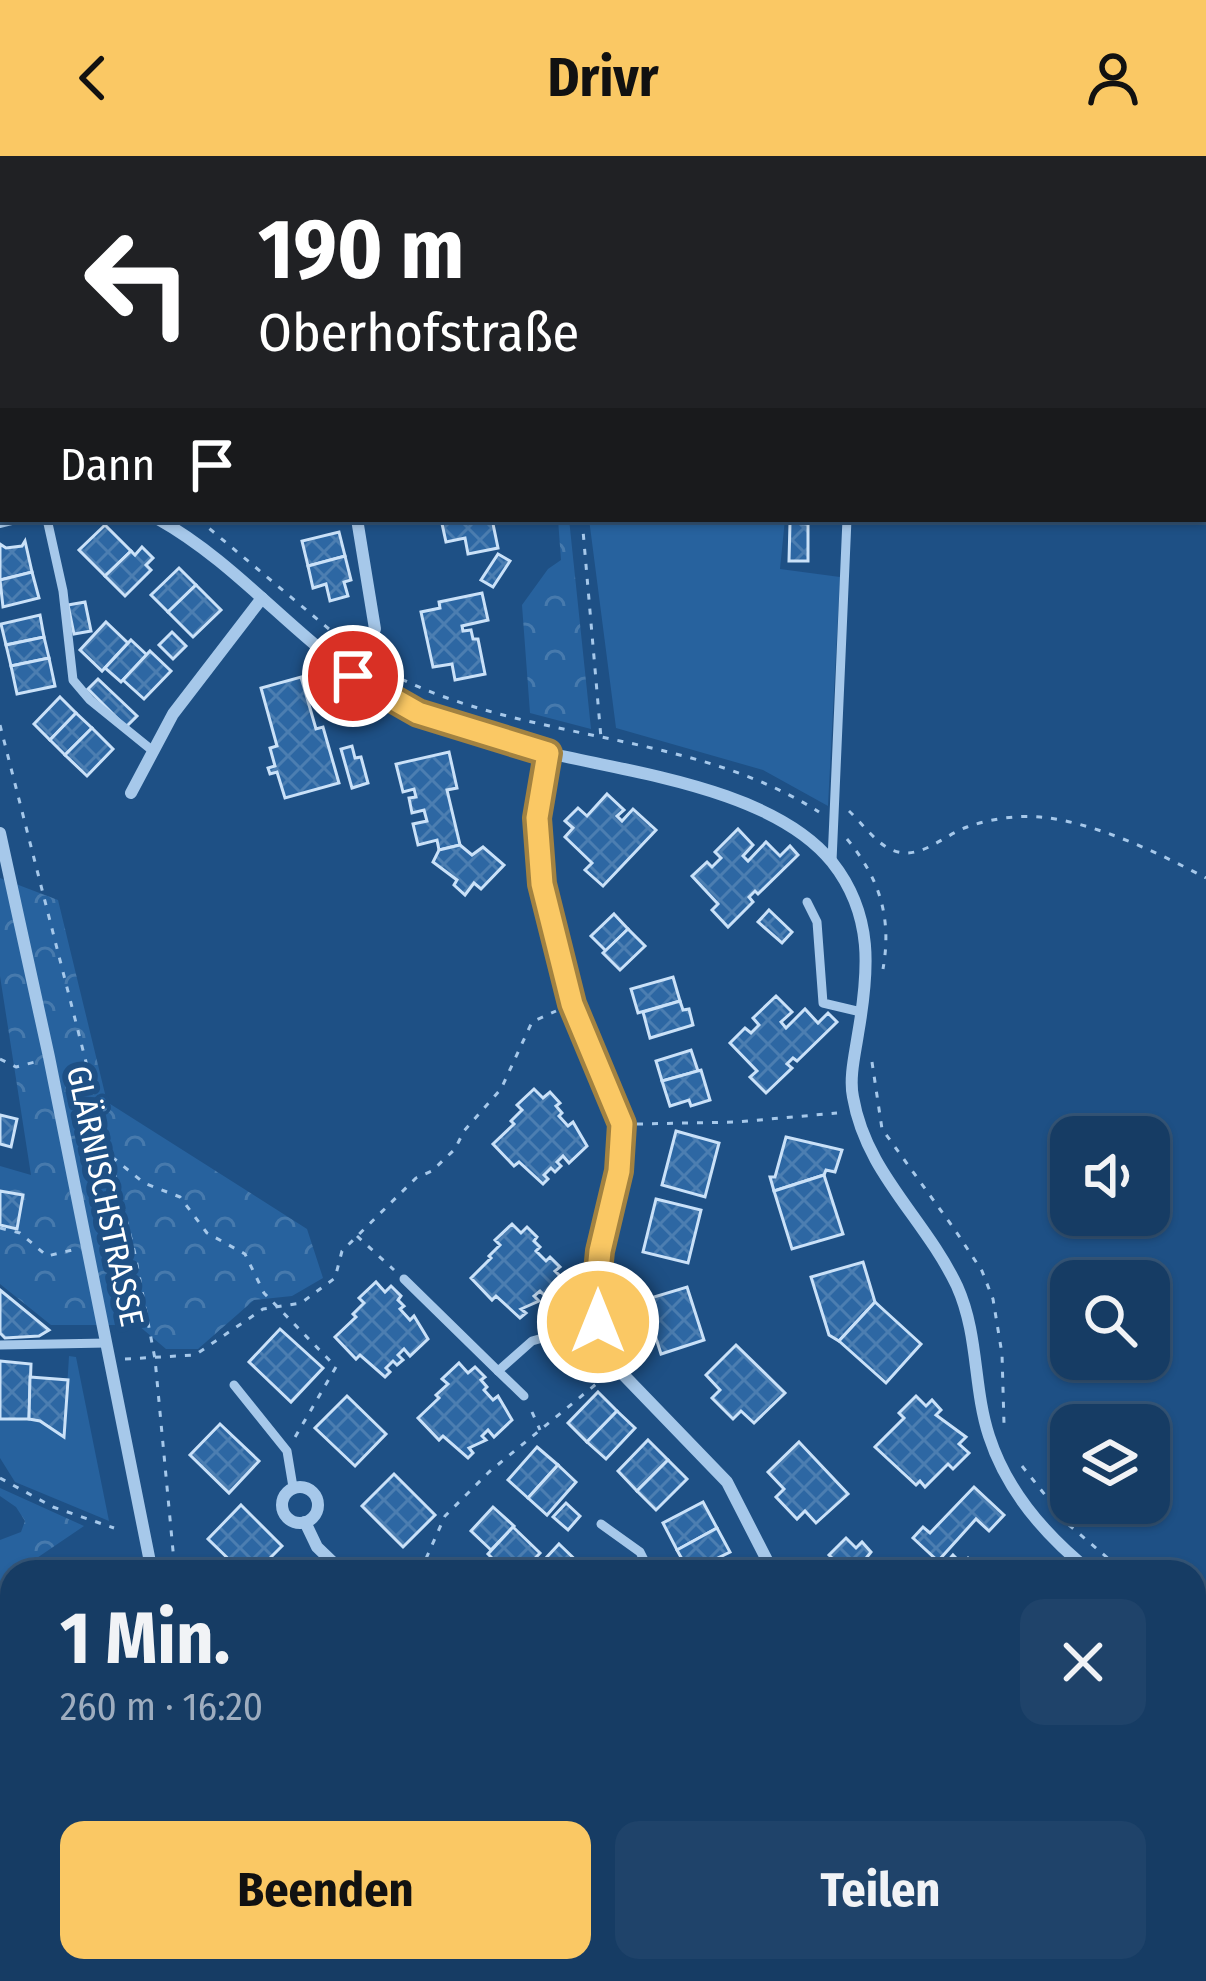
<!DOCTYPE html>
<html lang="de">
<head>
<meta charset="utf-8">
<style>
	:root { --surface:#163c64; --page:#1f436a; --text:#f1f3f6; --muted:#9eadbf; --line:#355678; --accent:#fac864 }
	body { margin:0; font-family:"Fira Sans Condensed",sans-serif; background:var(--page); color:var(--text); height:100vh; display:flex; flex-direction:column; font-size:45px; white-space:nowrap }
	* { box-sizing:border-box; margin:0 }
	p { font-size:39px; color:var(--muted) }
	.icon { flex:none; width:66px; height:66px; fill:none; stroke:currentColor; stroke-width:2; stroke-linecap:round; stroke-linejoin:round }
	.map { position:relative; flex:1; overflow:hidden }
	.drawer { position:absolute; left:0px; top:1404px; width:1206px; height:423px; display:flex; flex-direction:column; background:var(--surface); border-radius:36px 36px 0 0; box-shadow:0 3px 9px #0004,0 0 0 3px var(--line) }
	.drawer>* { flex:none }
	.guide { position:absolute; left:0px; top:0px; width:1206px; height:366px; box-shadow:0 3px 9px #0004,0 0 0 3px var(--line); background:#202124; color:#fff; overflow:hidden }
	.fabs { position:absolute; left:1050px; top:960px; display:grid; gap:24px }
	.fabs a { display:grid; place-items:center; width:120px; height:120px; border-radius:24px; background:var(--surface); box-shadow:0 3px 9px #0004,0 0 0 3px var(--line); font-size:60px }
	.pin { position:absolute; display:grid; place-items:center; width:102px; height:102px; color:#fff; margin:-51px; border:6px solid #fff; border-radius:50%; box-shadow:0 3px 12px #0007 }
	.me { position:absolute; width:132px; margin:-66px; rotate:0deg; stroke-linejoin:round; filter:drop-shadow(0 0 9px #0008) }
	.turn { display:flex; align-items:center; gap:42px; height:252px; padding:0 60px; font-size:54px }
	.turn .icon { width:156px; height:156px; stroke-width:2.5 }
	.turn b { display:block; font-size:84px; line-height:102px }
	.then { display:flex; align-items:center; height:114px; padding:0 60px; background:#0003; gap:24px; font-size:45px }
	.round { display:grid; place-items:center; flex:none; width:126px; height:126px; border-radius:24px; background:var(--page) }
	.headline { display:flex; align-items:center; justify-content:space-between; height:204px; padding:0 60px }
	h1 { font-size:72px; font-weight:700; line-height:90px }
	.primary-button { display:flex; gap:24px; margin-top:auto; padding:24px 60px }
	.primary-button a { flex:1; height:138px; border-radius:24px; background:var(--accent); color:#111; font-size:48px; font-weight:700; line-height:138px; text-align:center }
	.primary-button a+a { background:var(--page); color:var(--text) }
	header { display:flex; justify-content:space-between; align-items:center; height:156px; padding:0 60px; background:var(--accent); color:#111; font-size:54px; font-weight:700 }
	.map>svg:first-child { display:block }
	.grass { fill:#27629e }
	.forest { fill:url(#forest-crowns) }
	.building { fill:url(#building-cross-hatch); stroke:#cae1f8; stroke-width:3 }
	.lines { fill:none; stroke-linecap:round; stroke-linejoin:round }
	.path { stroke:#a6c8ea; stroke-width:3; stroke-dasharray:6 9; stroke-linecap:butt }
	.service { stroke:#a6c8ea; stroke-width:9 }
	.minor { stroke:#a6c8ea; stroke-width:12 }
	.secondary { stroke:#d1e4f8; stroke-width:24 }
	.rail { stroke:#fff; stroke-width:6; stroke-dasharray:21 9; stroke-linecap:butt }
	.route-casing { stroke:#a28241; stroke-width:30 }
	.route { stroke:#fac864; stroke-width:21 }
	.labels { text-anchor:middle; dominant-baseline:central; stroke-width:12; stroke-linejoin:round; paint-order:stroke }
	.street-label { font-size:33px; fill:#fff; stroke:#1e5085 }
</style>
</head>
<body>
<header><svg class="icon" aria-label="back" viewBox="0 0 24 24"><path d="M15 5l-7 7 7 7"/></svg>Drivr<svg class="icon" aria-label="person" viewBox="0 0 24 24"><circle cx="12" cy="8" r="4"/><path d="M4 21q1-7 8-7t8 7"/></svg></header>
<div class="map">
<svg width="1206" height="1825" viewBox="0 0 1206 1825">
	<defs>
		<pattern id="forest-crowns" width="20" height="18" patternUnits="userSpaceOnUse" patternTransform="scale(3)"><rect width="20" height="18" fill="#27629e"/><path d="M2 6a3 3 0 1 1 6 0M12 15a3 3 0 1 1 6 0" fill="none" stroke="#477aad"/></pattern>
		<pattern id="building-cross-hatch" width="8" height="8" patternUnits="userSpaceOnUse" patternTransform="scale(3)"><rect width="8" height="8" fill="#2d67a3"/><path d="M0 0l8 8M0 8l8-8" fill="none" stroke="#4c7eb1"/></pattern>
	</defs>
	<rect width="100%" height="100%" fill="#1e5085"/>
	<g class="grass">
		<path d="M589 363H785L780 413 840 421 828 650 763 614 616 572Z"/>
		<path d="M69 1200 76 1201 109 1365 15 1326 0 1302V1263L40 1265 64 1280Z"/>
	</g>
	<g class="forest">
		<path d="M558 363H569L591 573 530 557 522 449 548 413 561 404Z"/>
		<path d="M0 722 58 744 107 946 307 1073 323 1122 292 1140 254 1144 198 1193H166L138 1169H51L0 1128V1010L31 1019 0 820Z"/>
		<path d="M0 1332 84 1370 0 1427V1384L21 1376 25 1365 16 1351 0 1340Z"/>
	</g>
	<g class="building">
		<path d="M441 363H492L498 392 468 398 465 382 446 386Z"/>
		<path d="M790 367 808 368V405H789Z"/>
		<path d="M105 369 131 395 105 420 79 394Z"/>
		<path d="M339 376 345 400 308 410 302 385Z"/>
		<path d="M25 385 32 416 0 424V388L6 392 22 390Z"/>
		<path d="M142 391 153 402 146 409 151 414 125 440 105 420 131 395 135 399Z"/>
		<path d="M498 398 510 405 493 431 481 424Z"/>
		<path d="M345 400 351 424 344 426 348 440 330 445 326 428 313 432 308 410Z"/>
		<path d="M179 412 196 429 168 456 151 439Z"/>
		<path d="M32 416 39 442 3 451 0 424Z"/>
		<path d="M196 429 221 454 193 481 168 456Z"/>
		<path d="M482 437 488 464 462 470 463 475 471 474 473 483H478L485 518 455 524 452 508 433 511 421 456 440 452 439 446Z"/>
		<path d="M85 446 91 475 74 478 68 449Z"/>
		<path d="M40 459 44 481 6 489 1 468Z"/>
		<path d="M106 466 128 487 102 515 80 494Z"/>
		<path d="M172 476 186 490 173 503 159 489Z"/>
		<path d="M44 481 49 502 11 510 6 489Z"/>
		<path d="M131 484 147 499 121 526 105 512Z"/>
		<path d="M150 495 171 515 144 543 123 524Z"/>
		<path d="M49 502 55 530 17 538 11 510Z"/>
		<path d="M301 521 316 573 323 571 339 627 285 642 277 616 270 618 268 612 275 610 270 592 277 590 261 532Z"/>
		<path d="M98 523 137 560 126 571 88 533Z"/>
		<path d="M60 541 76 557 50 584 34 568Z"/>
		<path d="M76 557 92 572 65 599 50 584Z"/>
		<path d="M92 572 113 593 87 620 65 599Z"/>
		<path d="M352 590 355 602 361 601 368 627 352 632 341 593Z"/>
		<path d="M449 596 457 632 447 634 460 689 439 694 437 684 418 689 413 668 427 665 424 654 412 657 409 642 416 641 414 633 403 636 396 608Z"/>
		<path d="M607 638 624 654 617 660 622 665 633 653 656 674 603 730 585 714 592 707 565 681 573 672 565 665 578 652 587 660Z"/>
		<path d="M738 673 753 689 743 700 748 705 766 686 780 700 790 690 798 699 758 738 755 735 749 741 753 746 728 771 712 754 718 748 692 720 707 706 712 711 721 702 715 696Z"/>
		<path d="M460 689 472 699 483 691 504 709 481 733 474 727 465 739 454 729 457 724 433 706 439 694Z"/>
		<path d="M769 754 792 776 782 787 758 766Z"/>
		<path d="M614 758 628 773 606 795 591 780Z"/>
		<path d="M628 773 645 790 620 814 603 797Z"/>
		<path d="M673 821 680 845 638 857 631 833Z"/>
		<path d="M776 840 792 856 781 866 786 872 805 853 818 867 828 857 837 866 797 905 793 902 787 908 792 912 766 937 750 921 757 915 730 887 745 872 751 877 759 869 753 862Z"/>
		<path d="M680 845 683 854 689 853 693 869 650 882 643 856Z"/>
		<path d="M691 894 698 915 662 925 656 905Z"/>
		<path d="M701 914 710 944 691 950 689 944 670 950 662 925Z"/>
		<path d="M534 933 543 942 550 936 560 947 556 950 562 957 559 960 568 970 573 966 587 990 569 1007 563 1000 557 1006 561 1010 555 1016 551 1012 544 1019 548 1023 543 1028 519 1006 514 1010 493 988 514 968 511 965 522 954 517 949Z"/>
		<path d="M0 959 17 963 11 991 0 988Z"/>
		<path d="M676 975 719 987 705 1041 662 1029Z"/>
		<path d="M786 981 842 994 835 1016 826 1014 824 1019 774 1035 770 1021H775Z"/>
		<path d="M824 1019 843 1078 792 1093 774 1035Z"/>
		<path d="M0 1035 23 1039 17 1073 0 1069Z"/>
		<path d="M656 1043 701 1054 688 1107 643 1096Z"/>
		<path d="M512 1068 521 1077 527 1071 537 1081 534 1085 540 1091 536 1095 546 1105 550 1101 560 1111 555 1115 564 1124 546 1141 540 1135 534 1140 539 1145 521 1153 526 1157 520 1162 496 1140 492 1144 471 1122 491 1102 489 1100 500 1089 495 1084Z"/>
		<path d="M863 1106 875 1146 839 1185 829 1179 811 1121Z"/>
		<path d="M376 1126 385 1136 391 1130 401 1140 398 1144 404 1150 400 1153 410 1164 414 1160 428 1183 410 1200 404 1193 398 1199 403 1204 397 1209 393 1205 386 1212 390 1216 385 1221 360 1199 356 1203 335 1181 356 1161 353 1158 364 1147 359 1142Z"/>
		<path d="M687 1131 704 1184 661 1198 644 1144Z"/>
		<path d="M0 1134 49 1174 39 1180 5 1182 0 1177Z"/>
		<path d="M875 1146 921 1188 886 1227 839 1185Z"/>
		<path d="M280 1173 323 1212 291 1246 249 1206Z"/>
		<path d="M736 1189 785 1237 754 1267 741 1255 733 1263 712 1242 720 1234 706 1219Z"/>
		<path d="M0 1205 31 1208 29 1263H0Z"/>
		<path d="M459 1207 468 1217 475 1211 485 1221 481 1224 487 1231 484 1234 493 1244 498 1240 512 1264 494 1281 488 1274 482 1280 486 1284 469 1292 473 1297 468 1302 443 1280 439 1284 418 1262 439 1242 436 1239 448 1228 442 1223Z"/>
		<path d="M30 1221 68 1224 64 1281 40 1265 29 1263Z"/>
		<path d="M598 1236 617 1255 587 1286 568 1267Z"/>
		<path d="M347 1240 386 1278 355 1310 315 1272Z"/>
		<path d="M916 1240 926 1250 932 1244 941 1254 936 1259 966 1281 959 1288 969 1297 953 1313 948 1308 925 1331 920 1325 916 1329 875 1291 904 1262 899 1257Z"/>
		<path d="M617 1255 635 1272 606 1303 587 1286Z"/>
		<path d="M220 1268 259 1305 229 1337 190 1299Z"/>
		<path d="M648 1284 668 1304 637 1335 618 1315Z"/>
		<path d="M799 1286 848 1338 816 1367 805 1355 797 1363 776 1341 784 1333 768 1316Z"/>
		<path d="M537 1291 558 1309 528 1342 508 1324Z"/>
		<path d="M668 1304 687 1323 656 1354 637 1335Z"/>
		<path d="M558 1309 576 1326 547 1359 528 1342Z"/>
		<path d="M394 1318 435 1359 403 1391 362 1350Z"/>
		<path d="M974 1331 1004 1359 989 1375 976 1363 938 1405 913 1382 923 1371 930 1377Z"/>
		<path d="M703 1346 717 1372 677 1394 663 1367Z"/>
		<path d="M566 1347 580 1360 568 1374 553 1361Z"/>
		<path d="M241 1349 282 1390 256 1416H242L208 1383Z"/>
		<path d="M493 1351 514 1370 491 1394 471 1375Z"/>
		<path d="M513 1371 540 1397 522 1416H490L487 1413 494 1404 488 1398Z"/>
		<path d="M717 1372 730 1396 689 1416 677 1394Z"/>
		<path d="M846 1382 856 1392 862 1386 871 1396 867 1401 882 1416H823L834 1404 829 1399Z"/>
		<path d="M559 1388 588 1416H561L546 1402Z"/>
		<path d="M953 1399 962 1408 968 1402 977 1411 972 1416H938Z"/>
		<path d="M435 1815H499L491 1825H457Z"/>
		<path d="M893 1815H914L946 1824 891 1825Z"/>
	</g>
	<g class="lines">
		<g class="path">
			<path d="M510 0V3"/>
			<path d="M816 3 850 1"/>
			<path d="M0 343 3 342"/>
			<path d="M198 363 348 489"/>
			<path d="M582 363 601 582"/>
			<path d="M375 509C510 588 686 571 819 656"/>
			<path d="M0 569 135 1098 155 1203 175 1416"/>
			<path d="M849 655C861 666 875 686 890 693 918 707 942 680 967 671 989 663 1017 659 1040 661 1094 666 1159 697 1206 722"/>
			<path d="M847 683C880 723 892 762 883 813"/>
			<path d="M0 903 16 911 35 906"/>
			<path d="M872 906 882 973 955 1074 982 1115 993 1143 1002 1198 1004 1268"/>
			<path d="M637 968 737 966 837 957"/>
			<path d="M112 1001 144 1027 180 1041 207 1077 245 1098 264 1137 336 1211 294 1283"/>
			<path d="M0 1072 20 1077 47 1100 72 1094"/>
			<path d="M357 1080 394 1114"/>
			<path d="M125 1203 195 1199 263 1153 301 1147 335 1122 342 1095 416 1022 432 1015 455 993 464 975 501 933 532 866 556 855"/>
			<path d="M532 1256 540 1274"/>
			<path d="M1022 1310 1069 1369 1124 1416"/>
			<path d="M0 1322 53 1351 114 1372"/>
			<path d="M420 1416 445 1360 489 1316 601 1224"/>
			<path d="M1194 1470 1206 1479"/>
			<path d="M0 1612 8 1625"/>
			<path d="M0 1698 12 1714"/>
			<path d="M287 1815 301 1825"/>
			<path d="M787 1815 808 1825"/>
			<path d="M1171 1815 1182 1825"/>
			<path d="M824 1825 827 1815"/>
		</g>
		<g class="service">
			<path d="M867 0 872 3"/>
			<path d="M47 363 63 435 73 524 90 544 153 595"/>
			<path d="M832 705 847 363"/>
			<path d="M807 746 817 766 823 847 861 856"/>
			<path d="M404 1123 498 1215"/>
			<path d="M0 1189 107 1187"/>
			<path d="M234 1229 287 1295 293 1331"/>
			<path d="M524 1240 498 1215 532 1185 599 1166"/>
			<path d="M601 1368 640 1396 650 1416"/>
			<path d="M146 1815 153 1825"/>
			<path d="M160 1815 167 1825"/>
			<path d="M328 1815 341 1825"/>
			<path d="M636 1825 652 1815"/>
		</g>
		<g class="minor">
			<path d="M158 363C253 416 318 514 419 557 459 574 507 588 549 597 635 617 774 634 832 706 874 759 869 815 858 878 855 898 849 922 853 941 866 1017 924 1061 957 1130 979 1179 973 1231 989 1280 1007 1336 1046 1380 1091 1416"/>
			<path d="M0 366 12 363"/>
			<path d="M353 520 375 473 357 363"/>
			<path d="M548 597 537 662 542 728 572 847 622 968 619 1014 600 1095 596 1136 599 1166 615 1210 727 1326 773 1416"/>
			<path d="M131 637 173 558 262 442"/>
			<path d="M0 677 49 901 152 1416"/>
			<circle cx="300" cy="1349" r="18"/>
			<path d="M305 1366 317 1391 343 1416"/>
			<path d="M1194 1496 1206 1506"/>
			<path d="M1194 1764 1206 1752"/>
			<path d="M0 1787 12 1804"/>
			<path d="M19 1815 26 1825"/>
			<path d="M1145 1825 1151 1815"/>
		</g>
		<g class="secondary">
			<path d="M0 1501 12 1504"/>
			<path d="M0 1536 12 1533"/>
			<path d="M0 1648 12 1666"/>
			<path d="M110 1815 116 1825"/>
			<path d="M591 1815 604 1825"/>
			<path d="M622 1815 635 1825"/>
		</g>
		<g class="rail">
			<path d="M0 1750 12 1767"/>
			<path d="M44 1815 51 1825"/>
		</g>
	</g>
	<g class="lines">
		<g class="route-casing">
			<path id="route" d="M353 520 418 557 548 597 537 662 542 728 572 848 622 968 619 1015 600 1095 596 1136 598 1166"/>
		</g>
		<use href="#route" class="route"/>
	</g>
	<g class="labels">
		<g class="street-label">
			<text transform="translate(105 1040) rotate(78)">GLÄRNISCHSTRASSE</text>
		</g>
	</g>
</svg>
<div class="fabs">
<a><svg class="icon" aria-label="sound" viewBox="0 0 24 24"><path d="M4 9h4l5-4v14l-5-4H4zM17 9q2 3 0 6"/></svg></a>
<a><svg class="icon" aria-label="search" viewBox="0 0 24 24"><circle cx="10" cy="10" r="6"/><path d="M15 15l6 6"/></svg></a>
<a><svg class="icon" aria-label="layers" viewBox="0 0 24 24"><path d="M12 4l9 5-9 5-9-5zM3 14l9 5 9-5"/></svg></a>
</div>
<div class="pin" style="left:353px;top:520px;background:#d93025"><svg class="icon" aria-label="arrive" viewBox="0 0 24 24"><path d="M6 21V4h12l-3 4 3 4H6"/></svg></div>
<svg class="me" style="left:598px;top:1166px" viewBox="-20 -20 40 40"><circle r="17" fill="#fac864" stroke="#fff" stroke-width="3"/><path d="M0-11L8 9 0 5-8 9z" fill="#fff"/></svg>
<div class="guide">
<div class="turn"><svg class="icon" aria-label="left" viewBox="0 0 24 24"><path d="M17 20v-9H6M10 6l-5 5 5 5"/></svg><div><b>190 m</b>Oberhofstraße</div></div>
<div class="then">Dann<svg class="icon" aria-label="arrive" viewBox="0 0 24 24"><path d="M6 21V4h12l-3 4 3 4H6"/></svg></div>
</div>
<section class="drawer">
<div class="headline"><div><h1>1 Min.</h1><p>260 m · 16:20</p></div><a class="round"><svg class="icon" aria-label="close" viewBox="0 0 24 24"><path d="M6 6l12 12M18 6L6 18"/></svg></a></div>
<div class="primary-button"><a>Beenden</a><a>Teilen</a></div>
</section>
</div>
</body>
</html>
